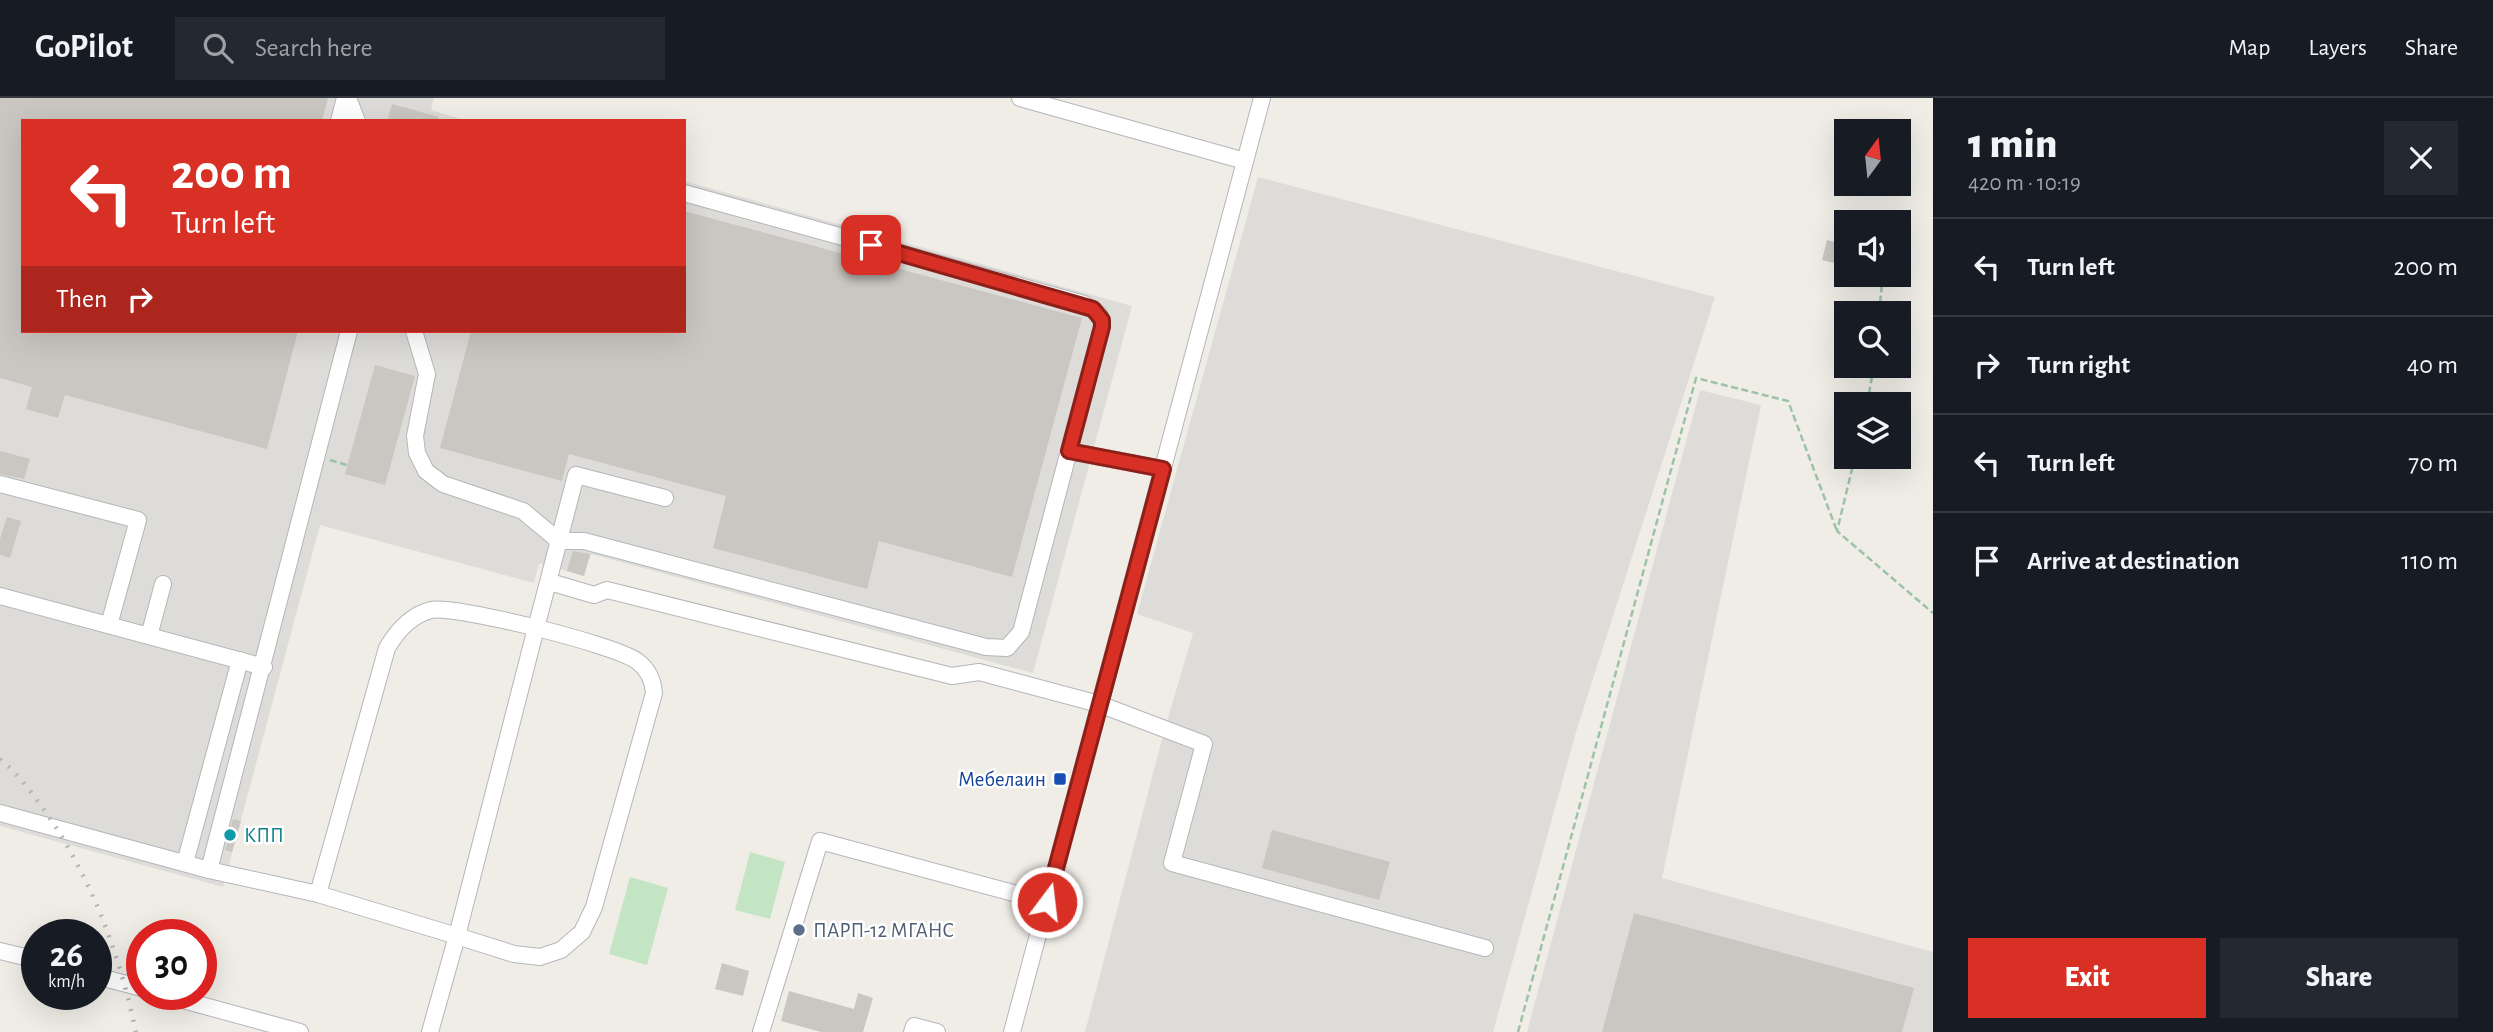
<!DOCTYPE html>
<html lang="en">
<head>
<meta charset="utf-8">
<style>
	:root { --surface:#171b24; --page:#242831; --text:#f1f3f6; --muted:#9ea1a6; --line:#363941; --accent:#d93025 }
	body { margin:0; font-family:"Alegreya Sans",sans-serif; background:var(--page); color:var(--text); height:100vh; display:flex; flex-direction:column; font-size:26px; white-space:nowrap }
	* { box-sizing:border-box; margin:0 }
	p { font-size:23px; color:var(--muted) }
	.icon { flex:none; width:38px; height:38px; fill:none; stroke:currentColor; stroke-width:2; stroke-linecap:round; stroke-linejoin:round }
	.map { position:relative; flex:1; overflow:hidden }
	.sheet { display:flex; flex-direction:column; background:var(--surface); width:560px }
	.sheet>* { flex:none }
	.guide { position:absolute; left:21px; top:21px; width:665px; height:214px; border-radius:0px; box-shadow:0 7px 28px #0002; background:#d93025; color:#fff; overflow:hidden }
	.needle { width:46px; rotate:15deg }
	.tools { position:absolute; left:1834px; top:21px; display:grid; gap:14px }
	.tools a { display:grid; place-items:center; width:77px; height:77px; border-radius:0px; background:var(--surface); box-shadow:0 7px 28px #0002; font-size:35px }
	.speed { position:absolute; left:21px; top:821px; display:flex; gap:14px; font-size:35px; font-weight:700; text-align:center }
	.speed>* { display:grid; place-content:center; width:91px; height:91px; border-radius:50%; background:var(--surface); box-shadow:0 7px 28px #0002; line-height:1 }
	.speed small { font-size:18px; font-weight:400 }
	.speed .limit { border:10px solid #d22; background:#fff; color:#111 }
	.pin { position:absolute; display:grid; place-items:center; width:60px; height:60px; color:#fff; margin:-30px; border-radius:14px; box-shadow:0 4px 10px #0006 }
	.me { position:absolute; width:77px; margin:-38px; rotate:15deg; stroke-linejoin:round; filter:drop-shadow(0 0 5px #0008) }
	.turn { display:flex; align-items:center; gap:24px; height:147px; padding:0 35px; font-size:32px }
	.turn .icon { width:91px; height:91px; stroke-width:2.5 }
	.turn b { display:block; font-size:49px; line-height:60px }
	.then { display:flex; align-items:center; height:66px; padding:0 35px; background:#0003; gap:14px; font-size:26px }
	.round { display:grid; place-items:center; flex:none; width:74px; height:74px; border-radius:0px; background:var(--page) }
	.head { display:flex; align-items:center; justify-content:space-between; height:119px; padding:0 35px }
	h1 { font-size:42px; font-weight:800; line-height:52px }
	.primary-button { display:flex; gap:14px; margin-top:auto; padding:14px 35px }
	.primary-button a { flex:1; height:80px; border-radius:0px; background:var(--accent); color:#fff; font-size:28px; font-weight:800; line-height:80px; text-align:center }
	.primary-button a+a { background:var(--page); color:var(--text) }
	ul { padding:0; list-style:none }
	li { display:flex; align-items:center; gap:21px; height:98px; padding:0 35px; border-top:2px solid var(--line) }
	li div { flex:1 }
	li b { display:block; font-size:26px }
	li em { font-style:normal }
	header { display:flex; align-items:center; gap:42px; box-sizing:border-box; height:98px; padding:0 35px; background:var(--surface); border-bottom:2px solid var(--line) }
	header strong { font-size:33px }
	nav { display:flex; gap:38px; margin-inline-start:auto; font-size:24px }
	.search { width:490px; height:63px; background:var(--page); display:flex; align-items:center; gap:18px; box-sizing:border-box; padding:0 24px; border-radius:0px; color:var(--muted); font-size:26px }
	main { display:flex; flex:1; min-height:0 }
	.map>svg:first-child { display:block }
	.industrial { fill:#dedcd8 }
	.green { fill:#c4e5c4 }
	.building { fill:#cac7c2 }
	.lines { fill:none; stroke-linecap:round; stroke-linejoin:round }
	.minor-casing { stroke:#b3b6ba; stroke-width:18 }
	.path { stroke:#9cc3a7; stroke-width:2.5; stroke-dasharray:7 3.5; stroke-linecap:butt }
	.minor { stroke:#fff; stroke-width:16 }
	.rail { stroke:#b4b5b5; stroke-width:4.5; stroke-dasharray:2 9; stroke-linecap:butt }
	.route-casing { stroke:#8d1f18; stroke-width:18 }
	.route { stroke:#d93025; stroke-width:12 }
	.transit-dot { fill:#1a4fb4; stroke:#fff; stroke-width:2.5 }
	.culture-dot { fill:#0f9aa8; stroke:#fff; stroke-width:2.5 }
	.service-dot { fill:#5c6f8a; stroke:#fff; stroke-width:2.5 }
	.labels { text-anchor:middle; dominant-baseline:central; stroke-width:5; stroke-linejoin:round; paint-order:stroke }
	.transit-label { font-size:21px; fill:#164399; stroke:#fff; text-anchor:end }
	.culture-label { font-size:21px; fill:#0d838f; stroke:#fff; text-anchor:start }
	.service-label { font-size:21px; fill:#4e5e75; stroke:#fff; text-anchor:start }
</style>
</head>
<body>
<header>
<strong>GoPilot</strong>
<div class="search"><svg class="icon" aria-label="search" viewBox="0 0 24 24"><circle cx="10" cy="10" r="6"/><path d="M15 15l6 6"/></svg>Search here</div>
<nav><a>Map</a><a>Layers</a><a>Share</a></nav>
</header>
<main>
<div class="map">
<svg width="1933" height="934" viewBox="0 0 1933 934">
	<rect width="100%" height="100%" fill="#efede6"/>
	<g class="industrial">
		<path d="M0 0H434L431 12 468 23H23V233H684V83L1132 208 1033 575 591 456 584 478 539 465 534 485 320 427 223 789 0 728Z"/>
		<path d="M1258 79 1715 199 1576 634 1493 934H1085L1165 630 1193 535 1137 516Z"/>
		<path d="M1700 292 1761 307 1662 780 1933 854V934H1527Z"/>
	</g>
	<g class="green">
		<path d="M750 754 785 764 770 821 735 812Z"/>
		<path d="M630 779 668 790 647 867 609 856Z"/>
	</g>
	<g class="building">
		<path d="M0 0H328L322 23H23V233H298L267 351 65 297 58 320 26 311 32 289 0 280Z"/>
		<path d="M392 6 439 19 438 23 388 21Z"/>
		<path d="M684 113 1082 220 1012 479 879 443 867 491 713 450 726 398 569 356 562 383 440 350 471 233H684Z"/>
		<path d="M1827 142 1846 147V168L1822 162Z"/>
		<path d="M375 267 415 278 385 387 345 376Z"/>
		<path d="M0 353 30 361 24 381 0 376Z"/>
		<path d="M7 419 21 423 10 460 0 457V441Z"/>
		<path d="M573 453 590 456 584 478 567 473Z"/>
		<path d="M233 721 241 723 232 754 225 752Z"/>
		<path d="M1272 732 1390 764 1379 802 1262 770Z"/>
		<path d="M1634 815 1914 890 1902 934H1602Z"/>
		<path d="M722 865 749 873 743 898 715 891Z"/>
		<path d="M789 893 854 911 858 895 873 900 863 934H821L781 923Z"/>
	</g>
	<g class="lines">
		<g class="minor-casing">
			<g id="minor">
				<path d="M348 0 357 23"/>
				<path d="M1020 0 1245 63"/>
				<path d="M339 23 345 0"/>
				<path d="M349 233 209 772 318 796 457 838 430 934"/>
				<path d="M414 233 427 276 415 338 417 355 426 373 443 386 523 413 559 443"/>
				<path d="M1069 353 1163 371"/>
				<path d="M0 386 138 422 109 527"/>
				<path d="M559 443H584L986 549 1007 550 1021 534 1102 228 1099 216 1084 206 684 95"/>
				<path d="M550 484 594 497 607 492 952 578 979 574 1099 606 1204 646 1172 765 1485 850"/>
				<path d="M0 498 264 569"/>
				<path d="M149 538 163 486"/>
				<path d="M0 715 209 772"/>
				<path d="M185 765 240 562"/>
				<path d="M318 796 387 550C397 533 411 517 431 512 456 507 616 547 637 563 648 571 653 582 654 595L594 809 582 834 561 852 540 859 514 856 457 838 536 530 576 377 665 400"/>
				<path d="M0 853 37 862"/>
				<path d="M96 878 142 890"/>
				<path d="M161 896 300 934"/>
				<path d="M761 934 820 743 1047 804"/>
				<path d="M912 934 914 928 937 934"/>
				<path d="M1012 934 1262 0"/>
			</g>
		</g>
		<g class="path">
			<path d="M1879 215 1883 177"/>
			<path d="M1867 306 1874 268"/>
			<path d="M1855 359 1837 433 1933 515"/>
			<path d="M330 362 347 367"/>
			<path d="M1518 934 1696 280 1788 303 1837 433"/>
		</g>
		<use href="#minor" class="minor"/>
		<path class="rail" d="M0 661C23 680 40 706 57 731 97 795 120 860 136 934"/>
	</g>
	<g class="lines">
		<g class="route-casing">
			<path id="route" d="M871 147 1093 211 1102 222V229L1069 353 1163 371 1047 804"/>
		</g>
		<use href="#route" class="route"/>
	</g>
	<rect class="transit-dot" x="1053" y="674" width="14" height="14" rx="3.5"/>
	<circle class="culture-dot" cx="230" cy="737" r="7"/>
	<circle class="service-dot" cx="799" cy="832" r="7"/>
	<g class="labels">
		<g class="transit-label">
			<text x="1046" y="681">Мебелаин</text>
		</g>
		<g class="culture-label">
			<text x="244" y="737">КПП</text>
		</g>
		<g class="service-label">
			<text x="813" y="832">ПАРП-12 МГАНС</text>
		</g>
	</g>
</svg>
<div class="tools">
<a><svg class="needle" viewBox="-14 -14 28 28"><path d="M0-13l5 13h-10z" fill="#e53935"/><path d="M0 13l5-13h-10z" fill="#9ea1a6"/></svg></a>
<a><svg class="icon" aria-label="sound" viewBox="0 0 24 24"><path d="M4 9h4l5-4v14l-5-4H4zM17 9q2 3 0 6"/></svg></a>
<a><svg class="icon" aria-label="search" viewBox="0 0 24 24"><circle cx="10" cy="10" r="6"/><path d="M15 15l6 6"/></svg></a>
<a><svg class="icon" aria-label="layers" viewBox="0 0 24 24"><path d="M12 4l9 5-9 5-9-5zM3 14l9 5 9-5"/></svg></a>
</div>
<div class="speed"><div>26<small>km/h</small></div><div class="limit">30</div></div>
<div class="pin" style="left:871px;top:147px;background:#d93025"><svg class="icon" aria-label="arrive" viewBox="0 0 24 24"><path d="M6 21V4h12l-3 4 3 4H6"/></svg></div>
<svg class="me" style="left:1047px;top:804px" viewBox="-20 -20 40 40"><circle r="17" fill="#d93025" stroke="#fff" stroke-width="3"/><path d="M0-11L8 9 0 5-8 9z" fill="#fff"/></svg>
<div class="guide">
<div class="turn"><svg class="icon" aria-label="left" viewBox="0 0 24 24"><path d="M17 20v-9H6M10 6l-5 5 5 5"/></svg><div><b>200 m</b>Turn left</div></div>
<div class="then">Then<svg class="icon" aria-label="right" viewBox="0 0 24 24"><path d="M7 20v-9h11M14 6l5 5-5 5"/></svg></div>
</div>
</div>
<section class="sheet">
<div class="head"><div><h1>1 min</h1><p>420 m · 10:19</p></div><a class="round"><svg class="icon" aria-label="close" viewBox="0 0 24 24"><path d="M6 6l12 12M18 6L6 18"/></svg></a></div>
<ul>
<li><svg class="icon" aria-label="left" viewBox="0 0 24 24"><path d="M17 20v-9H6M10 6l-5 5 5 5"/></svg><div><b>Turn left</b></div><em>200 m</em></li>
<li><svg class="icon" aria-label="right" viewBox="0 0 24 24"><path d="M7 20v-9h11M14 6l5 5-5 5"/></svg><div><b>Turn right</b></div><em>40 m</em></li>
<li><svg class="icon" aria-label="left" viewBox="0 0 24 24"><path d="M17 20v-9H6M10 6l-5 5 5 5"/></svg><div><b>Turn left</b></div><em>70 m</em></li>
<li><svg class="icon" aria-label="arrive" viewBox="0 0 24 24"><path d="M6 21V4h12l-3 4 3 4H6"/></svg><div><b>Arrive at destination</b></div><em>110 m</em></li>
</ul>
<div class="primary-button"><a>Exit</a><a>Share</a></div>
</section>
</main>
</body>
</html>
